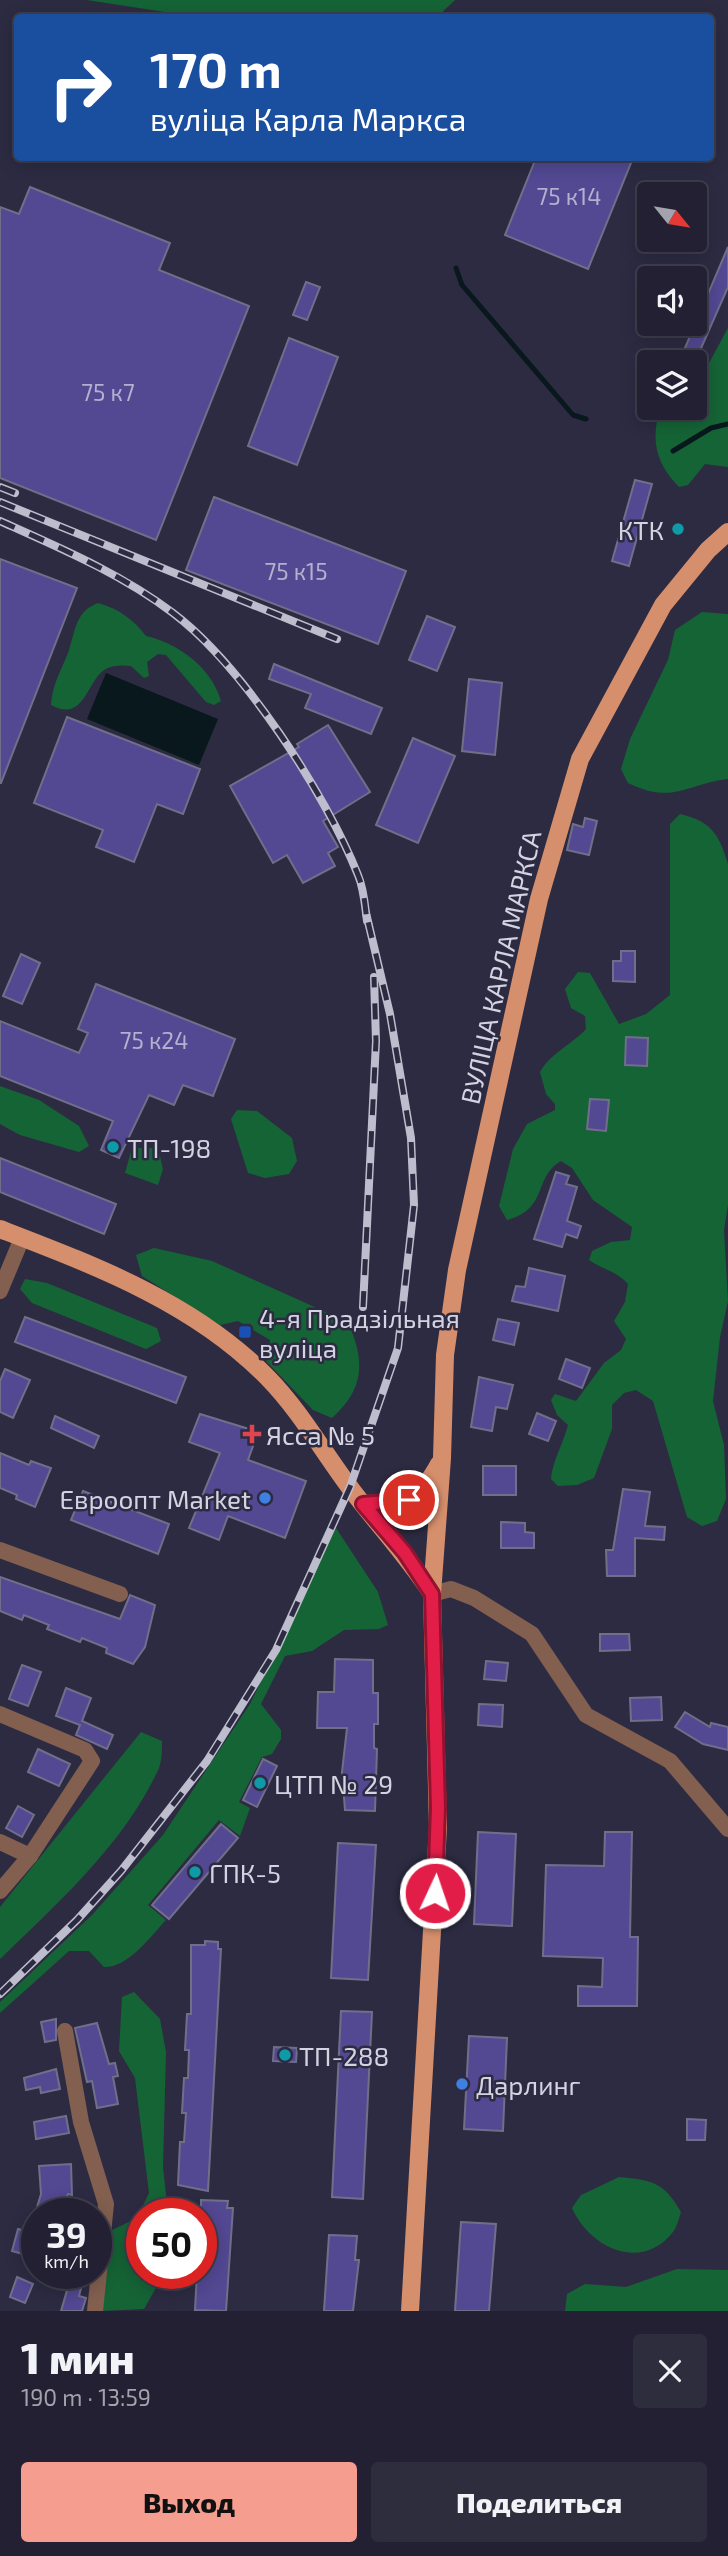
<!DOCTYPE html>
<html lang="ru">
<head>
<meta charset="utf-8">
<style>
	:root { --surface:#222032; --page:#2e2d3e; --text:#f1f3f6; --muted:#a2a3ac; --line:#3f3e4d; --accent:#f59d8e }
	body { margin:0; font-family:"Exo 2",sans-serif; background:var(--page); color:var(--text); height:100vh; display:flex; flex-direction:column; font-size:26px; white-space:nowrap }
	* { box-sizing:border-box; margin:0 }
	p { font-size:23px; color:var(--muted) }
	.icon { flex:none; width:38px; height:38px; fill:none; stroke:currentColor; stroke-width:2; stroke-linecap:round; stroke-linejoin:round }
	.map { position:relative; height:2311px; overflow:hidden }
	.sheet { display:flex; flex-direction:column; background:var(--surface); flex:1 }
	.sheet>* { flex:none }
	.guide { position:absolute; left:14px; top:14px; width:700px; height:147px; border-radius:7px; box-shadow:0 4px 18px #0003,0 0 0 2px var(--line); background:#1a4fa0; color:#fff; overflow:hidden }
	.needle { width:46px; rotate:120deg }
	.tools { position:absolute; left:637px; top:182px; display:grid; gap:14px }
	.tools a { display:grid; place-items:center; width:70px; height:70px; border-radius:7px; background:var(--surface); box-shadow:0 4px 18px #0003,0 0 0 2px var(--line); font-size:35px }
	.speed { position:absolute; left:21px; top:2198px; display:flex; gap:14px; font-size:35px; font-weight:700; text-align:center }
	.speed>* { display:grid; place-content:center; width:91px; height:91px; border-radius:50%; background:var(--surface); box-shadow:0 4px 18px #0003,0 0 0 2px var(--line); line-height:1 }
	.speed small { font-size:18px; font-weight:400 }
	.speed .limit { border:10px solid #d22; background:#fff; color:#111 }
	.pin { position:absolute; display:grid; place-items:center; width:60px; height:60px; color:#fff; margin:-30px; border:4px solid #fff; border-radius:50%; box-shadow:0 2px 7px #0007 }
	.me { position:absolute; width:77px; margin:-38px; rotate:3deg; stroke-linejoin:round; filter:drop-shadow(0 0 5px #0008) }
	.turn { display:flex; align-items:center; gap:24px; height:147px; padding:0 21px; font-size:32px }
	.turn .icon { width:91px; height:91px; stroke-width:2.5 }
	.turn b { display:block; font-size:49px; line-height:60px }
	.round { display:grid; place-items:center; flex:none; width:74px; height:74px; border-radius:7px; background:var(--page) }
	.summary { display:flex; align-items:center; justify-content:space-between; height:119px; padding:0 21px }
	h1 { font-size:42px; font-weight:800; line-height:52px }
	.cta { display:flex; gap:14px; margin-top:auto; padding:14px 21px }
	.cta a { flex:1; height:80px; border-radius:7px; background:var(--accent); color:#111; font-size:28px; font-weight:800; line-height:80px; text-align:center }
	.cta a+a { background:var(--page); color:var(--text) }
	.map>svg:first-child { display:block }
	.green { fill:#156436 }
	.water { fill:#08181c }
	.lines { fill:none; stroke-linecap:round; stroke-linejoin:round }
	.stream { stroke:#08181c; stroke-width:5 }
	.building { fill:#534892; stroke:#706f8a; stroke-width:2 }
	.minor { stroke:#825f4f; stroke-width:16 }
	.major { stroke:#d68f6c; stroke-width:18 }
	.rail-casing { stroke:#bebdcd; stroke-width:8 }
	.rail { stroke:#2d2b42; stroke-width:5; stroke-dasharray:16; stroke-linecap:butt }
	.route-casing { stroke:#92132f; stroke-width:18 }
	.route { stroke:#e11d48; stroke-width:12 }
	.culture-dot { fill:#0f9aa8; stroke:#2d2b42; stroke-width:2.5 }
	.transit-dot { fill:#1a4fb4; stroke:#2d2b42; stroke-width:2.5 }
	.health-dot { fill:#e0444e; stroke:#2d2b42; stroke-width:2.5 }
	.shop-dot { fill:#3f7fe0; stroke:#2d2b42; stroke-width:2.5 }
	.labels { text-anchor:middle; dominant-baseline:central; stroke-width:5; stroke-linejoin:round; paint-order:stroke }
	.number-label { font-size:23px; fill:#b4b0ce }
	.poi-label { font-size:26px; fill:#d4d3e2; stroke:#2d2b42; text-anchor:start }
	.street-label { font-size:26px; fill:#d4d3e2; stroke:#2d2b42 }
</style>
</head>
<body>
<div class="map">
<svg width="728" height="2311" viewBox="0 0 728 2311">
	<rect width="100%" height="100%" fill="#2d2b42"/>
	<g class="green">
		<path d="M87 0H455L437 17H197Z"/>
		<path d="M728 328V467L705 464 688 485 679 487C655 462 651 440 660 408H695V379L702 376Z"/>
		<path d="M98 603C119 609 133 619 146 636 178 643 212 668 221 701L214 705 206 702 166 655 158 654 147 662 149 676 144 678 131 666C121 665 112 665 104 670 86 683 84 723 51 705 52 685 61 671 68 653 75 633 75 611 98 603Z"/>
		<path d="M702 612 728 614V779C686 784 673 805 628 783L621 769 630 739 668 660 675 630Z"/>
		<path d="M680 814C711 821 719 834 728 864V1205L724 1230 728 1301 720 1337 713 1401 724 1445 726 1499 717 1521 702 1526 687 1517 653 1401 636 1390 624 1393 612 1405V1429L594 1478 577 1485 558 1486 551 1479C552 1462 563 1444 568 1425L557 1415 551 1400 555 1394 576 1401 604 1363 621 1350 626 1339 614 1321 625 1302 628 1284C618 1272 602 1269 589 1260L592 1251 611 1242 630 1240 632 1227 593 1200 572 1168 561 1161C533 1177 549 1209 507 1220L499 1206 513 1149 527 1124 555 1110V1104L546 1094 540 1072C551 1053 571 1045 586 1029L585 1016 571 1008 565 989 578 972 590 973 619 1024 646 1014 670 995V824Z"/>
		<path d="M0 1086 39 1100 79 1126 89 1146 79 1152 20 1135 0 1124Z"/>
		<path d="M237 1110 257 1111 292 1138 297 1161 289 1174 265 1178 248 1173 231 1119Z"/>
		<path d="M132 1148H158L163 1169 158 1185 125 1173Z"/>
		<path d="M154 1248 212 1261 348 1322C365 1361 365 1388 332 1418L313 1410 266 1361 270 1340 238 1321 220 1325 142 1276 136 1255Z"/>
		<path d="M25 1279 47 1283 157 1328 161 1341 146 1349 32 1303 20 1289Z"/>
		<path d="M336 1528 378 1592 388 1625 379 1629 344 1630 312 1651 285 1656 261 1704 281 1730V1739L272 1754 262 1757 239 1802 250 1808 240 1836 219 1820 148 1905 166 1920C151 1936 128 1968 104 1967L89 1951H69L0 2013V2002L92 1915 163 1835 250 1704Z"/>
		<path d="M141 1732 162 1741C162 1749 162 1760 159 1768 125 1843 58 1903 0 1959V1907Z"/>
		<path d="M134 1992 160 2019 166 2052 163 2167 168 2214H142V2273H157V2286L144 2309 101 2311 110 2231 137 2218 149 2193 135 2078 119 2051 122 1997Z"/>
		<path d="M619 2177C652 2180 664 2182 681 2212 679 2218 677 2227 673 2232 641 2273 589 2247 572 2208L581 2195Z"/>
		<path d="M677 2269 728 2270V2311H565L567 2294 585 2284 626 2287Z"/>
	</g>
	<path class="water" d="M106 673 218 719 199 765 87 719Z"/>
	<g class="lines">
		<g class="stream">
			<path d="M456 268 462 285 573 415 586 419"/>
			<path d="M673 451 711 428 728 424"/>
		</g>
	</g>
	<g class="building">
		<path d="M536 158H633L588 269 505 235Z"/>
		<path d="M30 187 170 243 159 270 249 306 156 540 0 478V207L19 214Z"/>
		<path d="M728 247V287L695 362H679Z"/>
		<path d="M306 282 320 287 307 320 293 315Z"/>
		<path d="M289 338 338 357 297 465 248 446Z"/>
		<path d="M635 480 652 484 629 566 612 561Z"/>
		<path d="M214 497 406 571 378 644 186 570Z"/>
		<path d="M0 559 77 588 1 783H0Z"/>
		<path d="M427 616 455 627 437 671 409 660Z"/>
		<path d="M274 664 382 708 371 734 305 708 311 694 269 679Z"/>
		<path d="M469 679 502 683 495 755 462 751Z"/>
		<path d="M67 717 200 769 183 814 157 804 134 862 96 847 103 830 34 803Z"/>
		<path d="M328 725 370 792 323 821 338 847 328 853 335 866 303 883 287 855 273 863 230 786 299 747 297 744Z"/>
		<path d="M413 738 455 756 418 843 376 825Z"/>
		<path d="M585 818 597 821 589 855 567 850 573 824 583 827Z"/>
		<path d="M621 951H635V982L613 981V961H621Z"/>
		<path d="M21 954 40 963 22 1004 3 996Z"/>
		<path d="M96 984 235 1039 213 1096 183 1085 174 1105 149 1095 119 1158 101 1150 113 1121 0 1076V1021L79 1053 88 1033 78 1029Z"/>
		<path d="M626 1037 648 1038 647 1066 625 1065Z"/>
		<path d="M590 1099 609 1100 606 1131 587 1129Z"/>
		<path d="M0 1158 116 1204 104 1234 0 1192Z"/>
		<path d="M556 1172 569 1176 566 1184 577 1187 567 1221 581 1226 577 1238 566 1234 562 1247 534 1239Z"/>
		<path d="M529 1268 565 1276 558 1311 512 1301 516 1286 525 1287Z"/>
		<path d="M25 1317 186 1377 176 1403 15 1342Z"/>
		<path d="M498 1319 519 1323 514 1345 493 1340Z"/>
		<path d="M566 1359 590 1368 582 1388 559 1379Z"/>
		<path d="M5 1369 30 1380 13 1418 0 1412V1381Z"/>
		<path d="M479 1377 513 1385 507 1409 496 1407 492 1431 471 1427Z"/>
		<path d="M537 1413 556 1421 548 1441 529 1434Z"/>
		<path d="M200 1414 249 1429 248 1432 257 1435 248 1460 306 1481 285 1538 228 1516 219 1540 189 1528 220 1453 189 1442Z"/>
		<path d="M55 1416 99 1436 94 1448 51 1428Z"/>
		<path d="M0 1453 29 1465 31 1461 51 1468 35 1507 16 1499 17 1495 0 1488Z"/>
		<rect x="483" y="1466" width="33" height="29"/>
		<path d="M623 1489 650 1492 645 1526 665 1527 664 1540 635 1538V1576H607L606 1550H613Z"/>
		<path d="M83 1491 169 1524 158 1554 71 1520Z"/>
		<path d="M501 1522 525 1523V1532L534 1533V1548H501Z"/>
		<path d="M0 1577 120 1619 130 1595 155 1605 145 1647 133 1664 106 1653 107 1648 82 1638 80 1642 47 1629 49 1625 24 1615 22 1620 0 1611Z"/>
		<path d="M600 1634H629L630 1650 600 1651Z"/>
		<path d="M335 1659 373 1660V1693H378V1724H374V1748L377 1749 375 1811 345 1810 342 1772 347 1728H317L318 1692H334Z"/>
		<path d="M486 1661 508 1663 506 1681 484 1679Z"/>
		<path d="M22 1665 41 1672 28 1706 9 1699Z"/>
		<path d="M66 1688 91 1698 82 1721 113 1735 107 1749 76 1735 80 1725 56 1716Z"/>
		<path d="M661 1697 662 1720 631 1721 630 1698Z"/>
		<path d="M479 1704 503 1705 502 1727 478 1725Z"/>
		<path d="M685 1712 710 1727 711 1723 728 1727V1750L703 1744 675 1727Z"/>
		<path d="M38 1749 70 1764 59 1786 28 1772Z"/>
		<path d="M263 1759 277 1766 257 1807 243 1800Z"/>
		<path d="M18 1806 34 1815 22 1837 6 1828Z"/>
		<path d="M221 1824 238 1838 169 1919 152 1905Z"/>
		<path d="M478 1832 516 1834 512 1926 474 1924Z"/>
		<path d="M605 1832H632L630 1937H638L637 2006H578V1986L602 1987 603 1958 543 1956 546 1865 604 1866Z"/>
		<path d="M338 1843 376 1845 368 1980 331 1978Z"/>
		<path d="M205 1941 218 1942V1949H221L208 2191 178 2185 180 2142H184L186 2113H182L184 2078H188L189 2050H185L187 2014H191V1945H205Z"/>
		<path d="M341 2011 372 2012 363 2199 332 2197Z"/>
		<path d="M56 2019V2040L45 2042 41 2022Z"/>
		<path d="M97 2023 109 2064 115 2063 118 2076 113 2077 118 2104 97 2108 92 2081 87 2082 75 2028Z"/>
		<path d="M469 2036 507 2038 503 2131 464 2129Z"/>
		<path d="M274 2047 297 2048 296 2062 273 2061Z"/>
		<path d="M56 2069 60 2089 41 2093 40 2087 26 2090 24 2078Z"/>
		<path d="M66 2116 69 2133 36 2139 34 2122Z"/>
		<path d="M687 2119 706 2120 705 2140H687Z"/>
		<path d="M71 2164 72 2195 68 2194 64 2204H52L49 2214H35L41 2194 39 2166Z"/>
		<path d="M201 2200 228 2201 227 2208H233L226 2311 195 2310 197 2273H202L204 2247H201Z"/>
		<path d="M461 2222 496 2224 489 2311H455Z"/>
		<path d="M18 2229 37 2234 34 2257 12 2251Z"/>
		<path d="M329 2235 357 2236 355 2260H359L353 2311H324Z"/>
		<path d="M72 2273H85L79 2296 86 2298 82 2311H61Z"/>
		<path d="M17 2277 33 2284 25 2303 10 2297Z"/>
	</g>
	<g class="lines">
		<g class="minor">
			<path d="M0 1291 22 1238"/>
			<path d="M0 1550 120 1594"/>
			<path d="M432 1594 451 1589 474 1598 532 1634 586 1715 670 1761 728 1829"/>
			<path d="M0 1714 85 1750 92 1761 30 1856 0 1891"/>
			<path d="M0 1842 30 1856"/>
			<path d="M65 2031 81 2122 106 2204 95 2311"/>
		</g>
		<g class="major">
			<path d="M0 1229C96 1266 195 1303 268 1378 301 1412 323 1452 351 1489 378 1525 408 1557 432 1594"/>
			<path d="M363 1504C405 1503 418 1503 439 1464"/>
			<path d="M410 2311 438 1827 432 1594 442 1458 445 1355 457 1270 539 899 580 759 663 605 708 550 728 532"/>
		</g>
		<g class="rail-casing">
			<g id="rail">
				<path d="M0 487 15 493"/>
				<path d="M0 502 337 639"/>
				<path d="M0 521C60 548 120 573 173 613 242 665 326 794 358 875 364 889 365 906 367 921"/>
				<path d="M363 1307 376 1041 374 977"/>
				<path d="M0 1994 77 1920 121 1871 207 1761 258 1679 276 1650 350 1487 398 1348 414 1205 411 1138 390 1014 366 913"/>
			</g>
		</g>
		<use href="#rail" class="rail"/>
	</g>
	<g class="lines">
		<g class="route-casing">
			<path id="route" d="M409 1500 363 1504 405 1553 432 1594 438 1808 435 1893"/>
		</g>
		<use href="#route" class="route"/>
	</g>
	<g class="culture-dot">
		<circle cx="678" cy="529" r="7"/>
		<circle cx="113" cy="1147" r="7"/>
		<circle cx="260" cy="1783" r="7"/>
		<circle cx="195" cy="1872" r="7"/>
		<circle cx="285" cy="2055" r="7"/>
	</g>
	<rect class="transit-dot" x="238" y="1325" width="14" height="14" rx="3.5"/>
	<path class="health-dot" d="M248.5 1423.5h7v7h7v7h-7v7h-7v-7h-7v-7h7z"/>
	<g class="shop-dot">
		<circle cx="265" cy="1498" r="7"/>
		<circle cx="462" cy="2084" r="7"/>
	</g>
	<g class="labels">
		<g class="number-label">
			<text x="569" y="196">75 к14</text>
			<text x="108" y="392">75 к7</text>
			<text x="296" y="571">75 к15</text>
			<text x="154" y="1040">75 к24</text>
		</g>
		<g class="poi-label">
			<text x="664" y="529" text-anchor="end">КТК</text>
			<text x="127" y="1147">ТП-198</text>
			<text x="259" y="1317">4-я Прадзільная<tspan x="259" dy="30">вуліца</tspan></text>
			<text x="266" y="1434">Ясса № 5</text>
			<text x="251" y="1498" text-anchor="end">Евроопт Market</text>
			<text x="274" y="1783">ЦТП № 29</text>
			<text x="209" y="1872">ГПК-5</text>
			<text x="299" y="2055">ТП-288</text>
			<text x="476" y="2084">Дарлинг</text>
		</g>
		<g class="street-label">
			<text transform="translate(500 967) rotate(-77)">ВУЛІЦА КАРЛА МАРКСА</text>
		</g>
	</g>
</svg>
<div class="tools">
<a><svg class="needle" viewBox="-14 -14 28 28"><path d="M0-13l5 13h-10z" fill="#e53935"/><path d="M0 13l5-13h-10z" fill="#a2a3ac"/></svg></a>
<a><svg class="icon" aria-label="sound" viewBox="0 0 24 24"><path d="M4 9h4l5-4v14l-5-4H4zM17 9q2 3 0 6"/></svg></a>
<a><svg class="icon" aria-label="layers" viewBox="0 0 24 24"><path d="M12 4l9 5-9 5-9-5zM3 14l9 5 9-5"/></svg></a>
</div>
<div class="speed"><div>39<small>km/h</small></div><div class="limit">50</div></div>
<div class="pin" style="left:409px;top:1500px;background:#d93025"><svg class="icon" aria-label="arrive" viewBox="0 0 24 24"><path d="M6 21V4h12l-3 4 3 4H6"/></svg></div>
<svg class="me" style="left:435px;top:1893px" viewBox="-20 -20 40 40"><circle r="17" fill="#e11d48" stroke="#fff" stroke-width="3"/><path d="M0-11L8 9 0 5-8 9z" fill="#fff"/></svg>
<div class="guide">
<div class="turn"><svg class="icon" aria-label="right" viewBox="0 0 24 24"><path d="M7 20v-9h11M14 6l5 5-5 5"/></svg><div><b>170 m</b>вуліца Карла Маркса</div></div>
</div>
</div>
<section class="sheet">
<div class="summary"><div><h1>1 мин</h1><p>190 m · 13:59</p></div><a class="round"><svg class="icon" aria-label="close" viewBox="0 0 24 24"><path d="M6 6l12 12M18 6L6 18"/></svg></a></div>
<div class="cta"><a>Выход</a><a>Поделиться</a></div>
</section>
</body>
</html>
